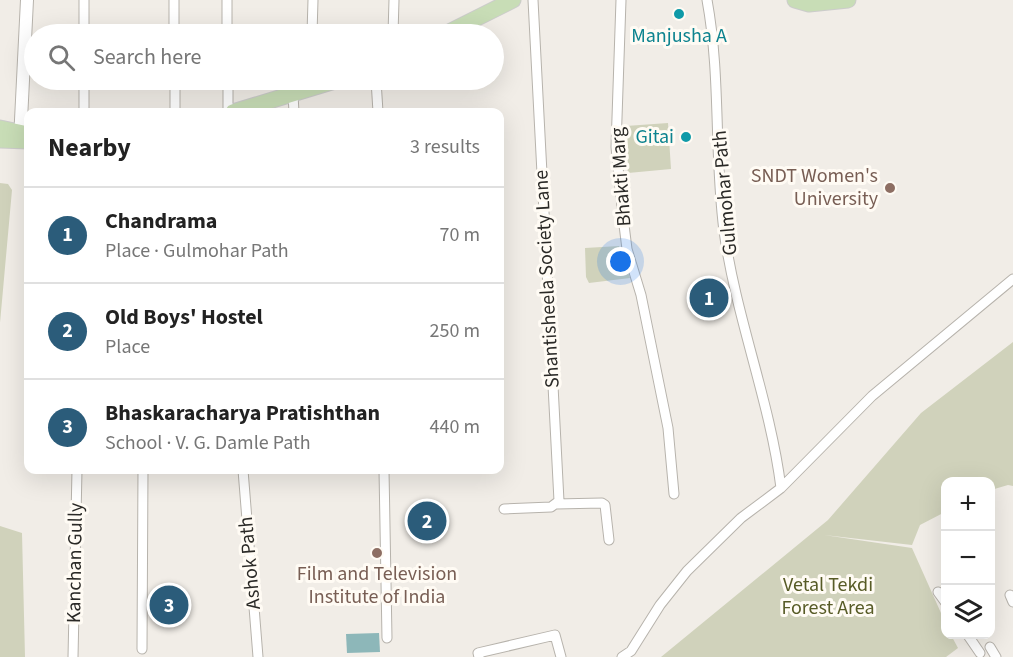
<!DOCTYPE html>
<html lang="en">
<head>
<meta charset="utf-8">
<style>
  :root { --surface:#fff; --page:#f6f6f6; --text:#222; --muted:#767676; --line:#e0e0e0; --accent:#2b5c7a }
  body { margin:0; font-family:"Source Sans 3",sans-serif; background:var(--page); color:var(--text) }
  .controls { position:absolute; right:18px; bottom:18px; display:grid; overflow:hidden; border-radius:12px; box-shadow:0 6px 24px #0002 }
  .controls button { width:54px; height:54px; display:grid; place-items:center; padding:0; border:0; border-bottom:2px solid var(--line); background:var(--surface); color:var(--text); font:30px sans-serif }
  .you { position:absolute; left:621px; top:262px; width:21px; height:21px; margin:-15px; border:4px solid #fff; border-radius:50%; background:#1a73e8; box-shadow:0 0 0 9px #1a73e833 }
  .badge { display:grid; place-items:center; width:39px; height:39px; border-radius:50%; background:var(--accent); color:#fff; font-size:20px; font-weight:700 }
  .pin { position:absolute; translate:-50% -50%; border:3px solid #fff; box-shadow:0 2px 6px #0006 }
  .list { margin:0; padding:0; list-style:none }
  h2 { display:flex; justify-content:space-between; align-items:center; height:78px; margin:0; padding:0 24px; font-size:26px }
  h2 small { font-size:20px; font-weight:400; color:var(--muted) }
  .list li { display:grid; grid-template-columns:39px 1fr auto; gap:18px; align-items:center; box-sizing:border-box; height:96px; padding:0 24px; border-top:2px solid var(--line) }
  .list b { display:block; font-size:22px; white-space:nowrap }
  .list p { margin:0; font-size:20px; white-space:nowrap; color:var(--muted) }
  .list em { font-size:20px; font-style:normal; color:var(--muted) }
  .icon { flex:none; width:33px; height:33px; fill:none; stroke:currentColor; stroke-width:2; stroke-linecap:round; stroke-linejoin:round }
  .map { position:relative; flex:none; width:1013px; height:657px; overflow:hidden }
  .search { position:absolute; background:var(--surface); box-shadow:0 6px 24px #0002; left:24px; top:24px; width:480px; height:66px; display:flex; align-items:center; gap:15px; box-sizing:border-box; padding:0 21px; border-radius:33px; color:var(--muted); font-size:22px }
  .panel { position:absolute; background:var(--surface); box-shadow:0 6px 24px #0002; left:24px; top:108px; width:480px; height:366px; border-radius:12px }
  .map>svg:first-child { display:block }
  .green { fill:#d0d2bb }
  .water { fill:#8db7b9 }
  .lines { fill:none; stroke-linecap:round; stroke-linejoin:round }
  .minor-casing { stroke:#b7b3ac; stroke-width:11 }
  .tertiary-casing { stroke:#b7b3ac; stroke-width:14 }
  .primary-casing { stroke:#cccccb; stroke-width:17 }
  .minor { stroke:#fff; stroke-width:9 }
  .tertiary { stroke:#fff; stroke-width:12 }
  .primary { stroke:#c8ddb6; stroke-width:15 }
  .culture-dot { fill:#0f9aa8; stroke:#fffbf4; stroke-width:2 }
  .education-dot { fill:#8d6e63; stroke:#fffbf4; stroke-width:2 }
  .labels { text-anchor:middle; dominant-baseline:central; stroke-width:6; stroke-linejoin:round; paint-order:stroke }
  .culture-label { font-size:20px; fill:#0d838f; stroke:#fffbf4 }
  .education-label { font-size:20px; fill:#785e54; stroke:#fffbf4; text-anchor:end }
  .street-label { font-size:20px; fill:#2a2926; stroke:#fffbf4 }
  .park-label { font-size:20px; fill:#575b26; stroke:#fffbf4 }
</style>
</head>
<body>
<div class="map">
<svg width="1013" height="657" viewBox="0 0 1013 657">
  <rect width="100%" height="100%" fill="#f1ede7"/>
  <path class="green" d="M668,123L671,169L628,173L624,146L626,126Z
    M0,183L8,184L12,190L0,323Z
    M619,246L630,278L589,283L586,277L585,248Z
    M1013,342V486L1008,485L991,490L990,482H946L945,512L920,525L912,545L824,535L912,548L945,622L946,634L951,635L958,648L946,657H661L828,520L921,413Z
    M0,526L22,533L25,657H0Z"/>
  <path class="water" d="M379,633L380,652L347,653L346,634Z"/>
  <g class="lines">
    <g class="minor-casing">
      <path id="minor" d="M174,0V34
        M227,0V34
        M621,0L616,147L623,217L627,249L641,295L668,428L674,494
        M707,0C721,76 714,154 724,231C736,318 770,401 781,488
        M84,34V0
        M312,34L313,0
        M393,34L394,0
        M175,80V112
        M228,80V112
        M376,80L378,112
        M293,95L294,112
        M84,112V80
        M243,470L258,657
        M384,470L387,638
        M556,504L602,503L605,505L609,540
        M504,509L551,507L559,501L533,0
        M938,592L946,603
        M1010,595L1013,602
        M967,634L980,653
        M990,647L996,657
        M142,649L143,470
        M73,657L77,470
        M479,657L478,653L555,635L561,657
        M622,657L631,651L660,605L687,571L741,518L781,488L872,396L1013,279"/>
    </g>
    <g class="tertiary-casing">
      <path id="tertiary" d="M20,140L27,0"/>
    </g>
    <g class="primary-casing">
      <path id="primary" d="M795,0L809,4L848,0
        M445,34L513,0
        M233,112L338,80
        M0,128L28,134
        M0,140L28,141"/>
    </g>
    <use href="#minor" class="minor"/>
    <use href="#tertiary" class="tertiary"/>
    <use href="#primary" class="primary"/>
  </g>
  <g class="culture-dot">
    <circle cx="679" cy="14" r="6"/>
    <circle cx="686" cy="137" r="6"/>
  </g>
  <g class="education-dot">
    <circle cx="890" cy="188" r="6"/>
    <circle cx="377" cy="553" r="6"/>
  </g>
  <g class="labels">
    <g class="culture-label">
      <text x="679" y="36">Manjusha A</text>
      <text x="674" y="137" text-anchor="end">Gitai</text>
    </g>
    <g class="education-label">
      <text x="878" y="176">SNDT Women's<tspan x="878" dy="23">University</tspan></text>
      <text x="377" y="574" text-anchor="middle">Film and Television<tspan x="377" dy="23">Institute of India</tspan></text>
    </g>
    <g class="street-label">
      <text transform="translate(621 177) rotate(-94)">Bhakti Marg</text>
      <text transform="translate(725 193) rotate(-95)">Gulmohar Path</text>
      <text transform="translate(547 279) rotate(-93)">Shantisheela Society Lane</text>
      <text transform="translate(75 563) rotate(-89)">Kanchan Gully</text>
      <text transform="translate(250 563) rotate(-95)">Ashok Path</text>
    </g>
    <g class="park-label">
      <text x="828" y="585">Vetal Tekdi<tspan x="828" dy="23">Forest Area</tspan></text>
    </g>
  </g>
</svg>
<div class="controls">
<button>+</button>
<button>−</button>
<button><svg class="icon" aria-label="layers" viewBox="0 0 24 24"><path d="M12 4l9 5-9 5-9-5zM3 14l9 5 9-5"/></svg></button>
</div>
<div class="you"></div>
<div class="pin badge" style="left:709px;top:298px">1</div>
<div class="pin badge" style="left:427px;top:521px">2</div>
<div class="pin badge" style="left:169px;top:605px">3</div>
<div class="search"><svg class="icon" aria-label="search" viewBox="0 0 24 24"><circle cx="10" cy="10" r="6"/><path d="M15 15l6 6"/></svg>Search here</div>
<section class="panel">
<h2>Nearby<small>3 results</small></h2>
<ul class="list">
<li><span class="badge">1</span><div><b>Chandrama</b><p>Place · Gulmohar Path</p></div><em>70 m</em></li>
<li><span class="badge">2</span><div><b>Old Boys' Hostel</b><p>Place</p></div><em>250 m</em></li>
<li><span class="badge">3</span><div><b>Bhaskaracharya Pratishthan</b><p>School · V. G. Damle Path</p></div><em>440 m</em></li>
</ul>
</section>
</div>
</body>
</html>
